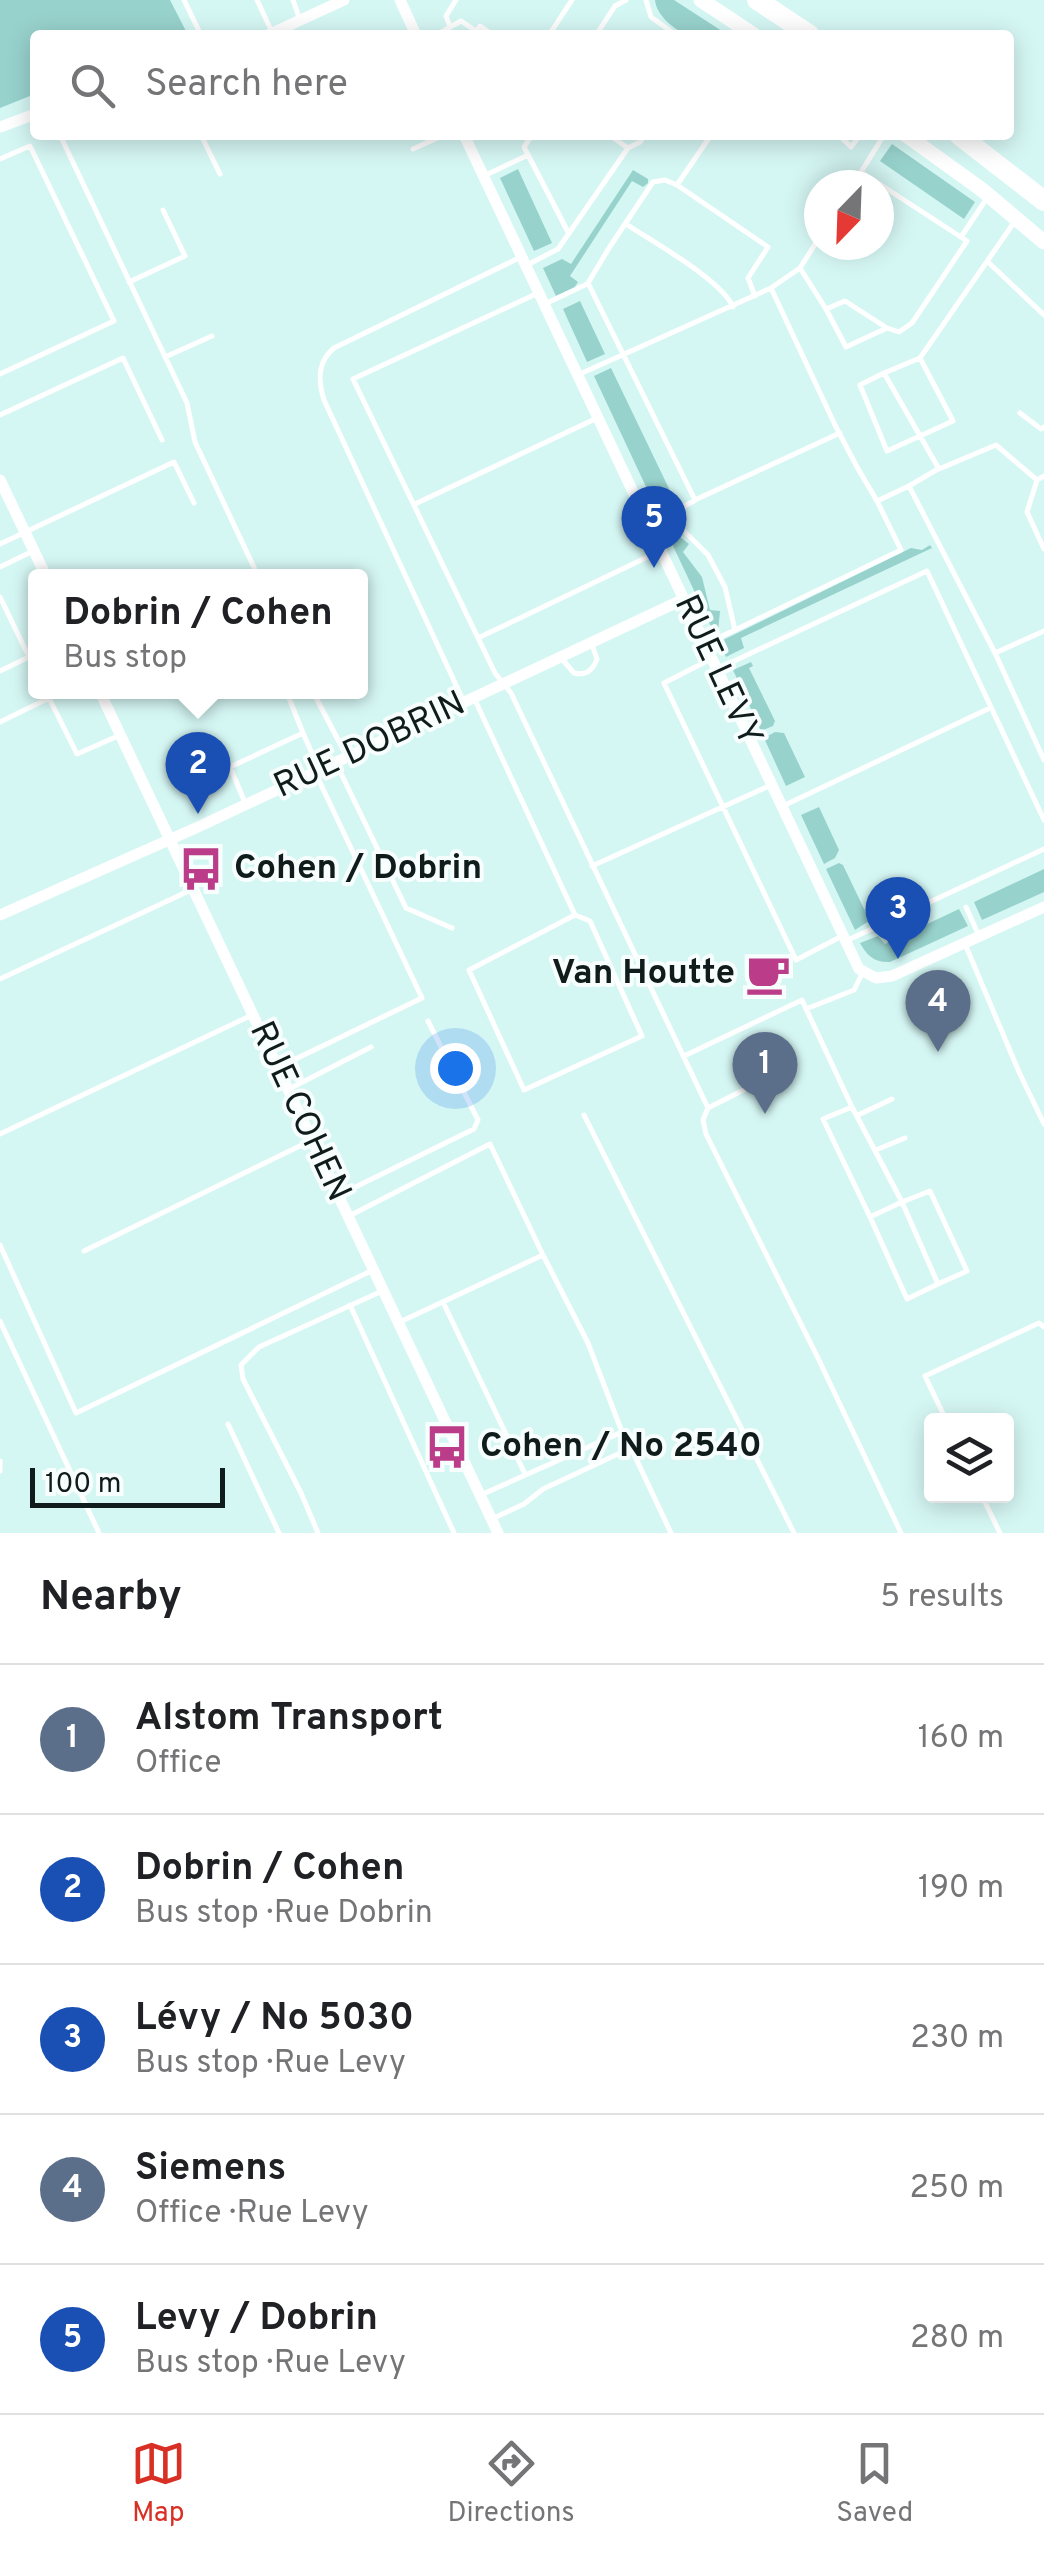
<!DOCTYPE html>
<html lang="en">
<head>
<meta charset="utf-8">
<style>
  :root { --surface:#fff; --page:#f2f2f2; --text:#202124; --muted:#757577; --line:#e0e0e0; --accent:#d93025 }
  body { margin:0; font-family:Overpass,sans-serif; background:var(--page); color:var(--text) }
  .controls { position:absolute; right:30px; bottom:30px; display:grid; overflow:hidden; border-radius:10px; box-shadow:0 5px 25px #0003 }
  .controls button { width:90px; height:90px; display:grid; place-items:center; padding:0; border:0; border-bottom:2px solid var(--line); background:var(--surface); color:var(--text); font:50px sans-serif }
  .compass { position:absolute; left:804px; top:170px; width:90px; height:90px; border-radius:50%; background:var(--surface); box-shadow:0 5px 25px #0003; rotate:203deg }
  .scale { position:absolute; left:30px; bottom:25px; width:195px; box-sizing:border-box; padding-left:10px; border:5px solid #0f1c1b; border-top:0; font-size:28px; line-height:35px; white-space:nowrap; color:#0f1c1b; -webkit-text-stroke:8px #f7fefd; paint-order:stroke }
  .you { position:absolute; left:455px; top:1068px; width:35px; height:35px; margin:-25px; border:8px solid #fff; border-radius:50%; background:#1a73e8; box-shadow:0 0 0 15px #1a73e833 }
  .badge { display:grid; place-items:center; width:65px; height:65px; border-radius:50%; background:var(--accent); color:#fff; font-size:32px; font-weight:700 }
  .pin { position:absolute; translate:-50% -82px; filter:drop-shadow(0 2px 5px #0008) }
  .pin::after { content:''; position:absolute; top:52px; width:35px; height:30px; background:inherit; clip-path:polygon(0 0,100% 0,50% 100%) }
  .popup { position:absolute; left:28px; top:569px; width:340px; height:130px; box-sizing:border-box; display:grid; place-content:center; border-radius:10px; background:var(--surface); filter:drop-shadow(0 2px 8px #0005); font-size:32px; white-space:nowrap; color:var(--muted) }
  .popup b { font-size:38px; color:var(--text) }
  .popup::after { content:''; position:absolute; left:50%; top:100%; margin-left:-20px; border:20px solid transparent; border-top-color:var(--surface) }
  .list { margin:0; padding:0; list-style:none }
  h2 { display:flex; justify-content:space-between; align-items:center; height:130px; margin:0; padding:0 40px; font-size:42px }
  h2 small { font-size:32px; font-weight:400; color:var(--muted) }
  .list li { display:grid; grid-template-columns:65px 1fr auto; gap:30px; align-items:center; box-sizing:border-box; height:150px; padding:0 40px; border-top:2px solid var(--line) }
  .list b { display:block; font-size:38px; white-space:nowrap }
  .list p { margin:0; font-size:32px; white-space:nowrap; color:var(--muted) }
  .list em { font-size:32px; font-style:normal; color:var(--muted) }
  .icon { flex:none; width:55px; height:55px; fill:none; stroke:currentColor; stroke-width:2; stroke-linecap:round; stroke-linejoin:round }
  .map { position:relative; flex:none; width:1044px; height:1533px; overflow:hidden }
  .search { position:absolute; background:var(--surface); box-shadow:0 5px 25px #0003; left:30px; right:30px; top:30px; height:110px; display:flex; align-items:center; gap:25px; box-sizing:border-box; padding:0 35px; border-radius:10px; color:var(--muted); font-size:38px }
  .sheet { height:880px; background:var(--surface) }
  nav { display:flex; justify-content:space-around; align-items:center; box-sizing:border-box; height:140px; border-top:2px solid var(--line); background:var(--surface); font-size:28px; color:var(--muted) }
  nav a { display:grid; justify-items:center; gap:5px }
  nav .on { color:var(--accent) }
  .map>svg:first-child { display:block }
  .green { fill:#98d2cd }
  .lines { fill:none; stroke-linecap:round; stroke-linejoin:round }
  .service { stroke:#fff; stroke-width:5 }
  .minor { stroke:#fff; stroke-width:11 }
  .secondary { stroke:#fff; stroke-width:15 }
  .motorway { stroke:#fff; stroke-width:20 }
  .labels { text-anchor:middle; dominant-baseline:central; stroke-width:8; stroke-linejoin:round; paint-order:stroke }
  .street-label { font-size:35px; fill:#0f1c1b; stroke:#f7fefd }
  .poi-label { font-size:35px; font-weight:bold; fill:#0f1c1b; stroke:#f7fefd; text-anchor:start }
</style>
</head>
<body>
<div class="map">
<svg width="1044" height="1533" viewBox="0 0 1044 1533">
  <rect width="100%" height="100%" fill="#d5f7f4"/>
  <path class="green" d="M0,0H170L188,35H35V94L0,108Z
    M655,0H674L725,33L723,35C713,35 698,38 689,35C675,31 656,15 655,0Z
    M892,144L975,202L964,219L880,161Z
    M518,169L552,243L534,251L500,178Z
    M633,170L648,179V183L643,187L632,181L570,276L578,282L574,288L556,296L543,268L562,259L571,264Z
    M580,301L605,354L587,362L563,309Z
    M611,368L674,499L656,508L594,376Z
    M666,531L675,533L689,544L683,552L702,577L710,610L720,611L718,632L714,633Z
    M930,545L932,548L741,638L744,648L726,657L719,642L911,548L922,550Z
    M751,662L753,666L749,668L775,721L773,726L761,731L733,670Z
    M775,732L784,733L805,777L786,786L764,738Z
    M819,807L839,850L835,858L824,864L801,815Z
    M839,863L843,865L866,913L872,919L855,930L826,869Z
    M1044,869V892L982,920L974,902Z
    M959,909L968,926L890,962C875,963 867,956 860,943L878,936L885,944Z"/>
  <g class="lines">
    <path class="service" d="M184,0L201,35
      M257,0L271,30
      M293,0L300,20
      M646,0L651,17L676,35
      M450,27L446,16L456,0
      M436,35L461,21L476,31
      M473,35L480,26L493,35
      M549,35L572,0
      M596,35L615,6L626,0
      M60,135L187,403L195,442L258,576
      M201,135L220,174
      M532,135L524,147L569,234
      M839,135L851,147L860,135
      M628,148L640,142L645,135
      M413,149L444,135
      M0,159L30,146L114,321L0,374
      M861,172L884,135
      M486,175L528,155
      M677,185L711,135
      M1015,221L920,358L884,373L939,469L996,445L1037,480L1044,476
      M626,224C653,242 722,280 733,307
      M961,237L987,198
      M988,262L1044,315
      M529,264L558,249L628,148L609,135
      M800,268L826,309L846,347L887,328L899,332L912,323L967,241L861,172L853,185
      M129,282L185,256L163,210
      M771,288L800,268L819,238
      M536,294L353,379L495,673L511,693L708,1108L791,1066
      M755,296L748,278L768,247L677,185L665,180L653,182L609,248L588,283L695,500L840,433
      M547,303L587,284
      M826,309L845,301L887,328
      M165,357L212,336
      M884,373L860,385L887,451L953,421L920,358
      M580,374L771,288L835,425L857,467L877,501L901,550L735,630
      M1020,413L1041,429L1044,427
      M0,415L123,358L162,440
      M938,469L909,486L995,653
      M1037,480L1027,512L1044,549
      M877,501L909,486
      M415,504L595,419
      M668,515L708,555L725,587L735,630L707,643
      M651,524L694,501
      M0,544L174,462L194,503
      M0,567L33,551
      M0,597L29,657L36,654
      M1044,631L995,653L1044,760
      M478,638L660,551
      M562,659L574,673C586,676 593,670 597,659L591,642
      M711,659L664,683L796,960L842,936
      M717,669L927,571L1044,820
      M0,671L29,657
      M62,692L49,698L77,754L118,736
      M313,692L346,755
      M289,698L303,733
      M463,700L324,400C318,381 317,362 334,348L519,258
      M475,700L575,915L590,921L642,1036L524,1090L469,970L575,915
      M0,722L49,698
      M337,765L406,908L452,928
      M246,805L230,767L303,733L314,758L315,772L422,998L281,1066
      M785,805L990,708
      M592,866L769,786
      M966,907L979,936
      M848,940L1044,849
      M965,944L1019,1072L1044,1124
      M0,979L191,890
      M806,1009L854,990L863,972
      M684,1056L802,1000L852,1107L902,1202L870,1217L823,1119L852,1107
      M289,1089L371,1047
      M708,1108L703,1120L706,1134L817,1356L901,1533
      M584,1115L794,1533
      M858,1115L892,1099
      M0,1134L250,1016
      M876,1150L905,1138
      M341,1194L474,1129L478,1120L428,1021
      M351,1215L490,1144L543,1255L402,1321
      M870,1217L907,1299L938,1284L902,1202L930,1191L967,1271L938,1284
      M0,1245L76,1413L371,1271
      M84,1251L310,1141
      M443,1302L525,1474
      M350,1305L454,1533
      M0,1321L99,1533
      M946,1420L925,1376L1039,1323L1044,1327
      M228,1424L279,1533
      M0,1461V1471
      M483,1494L622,1432L588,1343L543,1255
      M982,1496L1000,1533
      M494,1518L524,1504L543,1489L631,1448L671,1533
      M318,1533L301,1493L243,1379L241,1365L259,1347L380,1292"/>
    <path class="minor" d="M400,0L416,35
      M268,35L344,0
      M0,127L35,114
      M464,135L859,969L876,978L892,976L1044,907
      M0,480L46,576
      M100,692L498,1533
      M0,915L198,827L684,599"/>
    <path class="secondary" d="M701,0L754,35
      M906,135L981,189L1044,242"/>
    <path class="motorway" d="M757,0L810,35
      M959,135L1044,201"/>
  </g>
  <defs>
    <g id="bus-bare" transform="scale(3.45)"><path d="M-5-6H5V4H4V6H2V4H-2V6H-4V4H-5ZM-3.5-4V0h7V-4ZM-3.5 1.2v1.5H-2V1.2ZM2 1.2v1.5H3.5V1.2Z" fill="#bb3c88" stroke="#f7fefd" stroke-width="2.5" paint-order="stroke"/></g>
    <g id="cafe-bare" transform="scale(3.45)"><path d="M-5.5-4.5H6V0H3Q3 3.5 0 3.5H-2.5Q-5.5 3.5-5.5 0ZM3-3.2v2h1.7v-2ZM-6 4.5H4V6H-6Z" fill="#bb3c88" stroke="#f7fefd" stroke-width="2.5" paint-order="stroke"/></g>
  </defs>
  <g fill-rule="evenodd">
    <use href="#bus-bare" x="201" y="869"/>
    <use href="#cafe-bare" x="768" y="974"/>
    <use href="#bus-bare" x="447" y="1447"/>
  </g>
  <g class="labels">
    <g class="street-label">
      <text transform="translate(717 671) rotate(65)">RUE LEVY</text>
      <text transform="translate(370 746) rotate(-25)">RUE DOBRIN</text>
      <text transform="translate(299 1112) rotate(65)">RUE COHEN</text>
    </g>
    <g class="poi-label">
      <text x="234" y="869">Cohen / Dobrin</text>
      <text x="735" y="974" text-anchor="end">Van Houtte</text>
      <text x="480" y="1447">Cohen / No 2540</text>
    </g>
  </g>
</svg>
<div class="controls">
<button><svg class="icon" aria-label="layers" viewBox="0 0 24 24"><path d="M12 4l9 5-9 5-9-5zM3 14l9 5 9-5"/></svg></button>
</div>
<svg class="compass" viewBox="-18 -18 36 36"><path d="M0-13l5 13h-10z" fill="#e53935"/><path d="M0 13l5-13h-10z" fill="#757577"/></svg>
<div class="scale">100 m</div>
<div class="you"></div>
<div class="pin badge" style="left:765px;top:1114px;background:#5c6f8a">1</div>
<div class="pin badge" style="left:198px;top:814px;background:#1a4fb4">2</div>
<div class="popup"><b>Dobrin / Cohen</b>Bus stop</div>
<div class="pin badge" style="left:898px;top:959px;background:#1a4fb4">3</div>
<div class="pin badge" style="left:938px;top:1052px;background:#5c6f8a">4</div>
<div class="pin badge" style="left:654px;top:568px;background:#1a4fb4">5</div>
<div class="search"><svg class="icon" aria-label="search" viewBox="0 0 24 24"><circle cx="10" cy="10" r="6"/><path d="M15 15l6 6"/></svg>Search here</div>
</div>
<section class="sheet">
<h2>Nearby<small>5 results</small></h2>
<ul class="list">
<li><span class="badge" style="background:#5c6f8a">1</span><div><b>Alstom Transport</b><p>Office</p></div><em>160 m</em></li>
<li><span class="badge" style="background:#1a4fb4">2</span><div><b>Dobrin / Cohen</b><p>Bus stop · Rue Dobrin</p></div><em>190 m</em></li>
<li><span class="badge" style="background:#1a4fb4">3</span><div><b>Lévy / No 5030</b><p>Bus stop · Rue Levy</p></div><em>230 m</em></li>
<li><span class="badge" style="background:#5c6f8a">4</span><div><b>Siemens</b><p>Office · Rue Levy</p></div><em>250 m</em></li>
<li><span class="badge" style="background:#1a4fb4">5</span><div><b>Levy / Dobrin</b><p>Bus stop · Rue Levy</p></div><em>280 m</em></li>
</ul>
</section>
<nav>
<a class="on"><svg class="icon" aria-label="map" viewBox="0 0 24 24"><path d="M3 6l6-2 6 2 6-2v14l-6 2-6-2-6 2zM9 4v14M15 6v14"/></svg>Map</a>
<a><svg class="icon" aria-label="directions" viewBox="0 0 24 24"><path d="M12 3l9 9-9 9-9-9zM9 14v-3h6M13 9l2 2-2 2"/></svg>Directions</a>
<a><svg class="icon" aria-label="saved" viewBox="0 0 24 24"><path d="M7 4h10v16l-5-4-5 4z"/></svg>Saved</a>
</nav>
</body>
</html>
